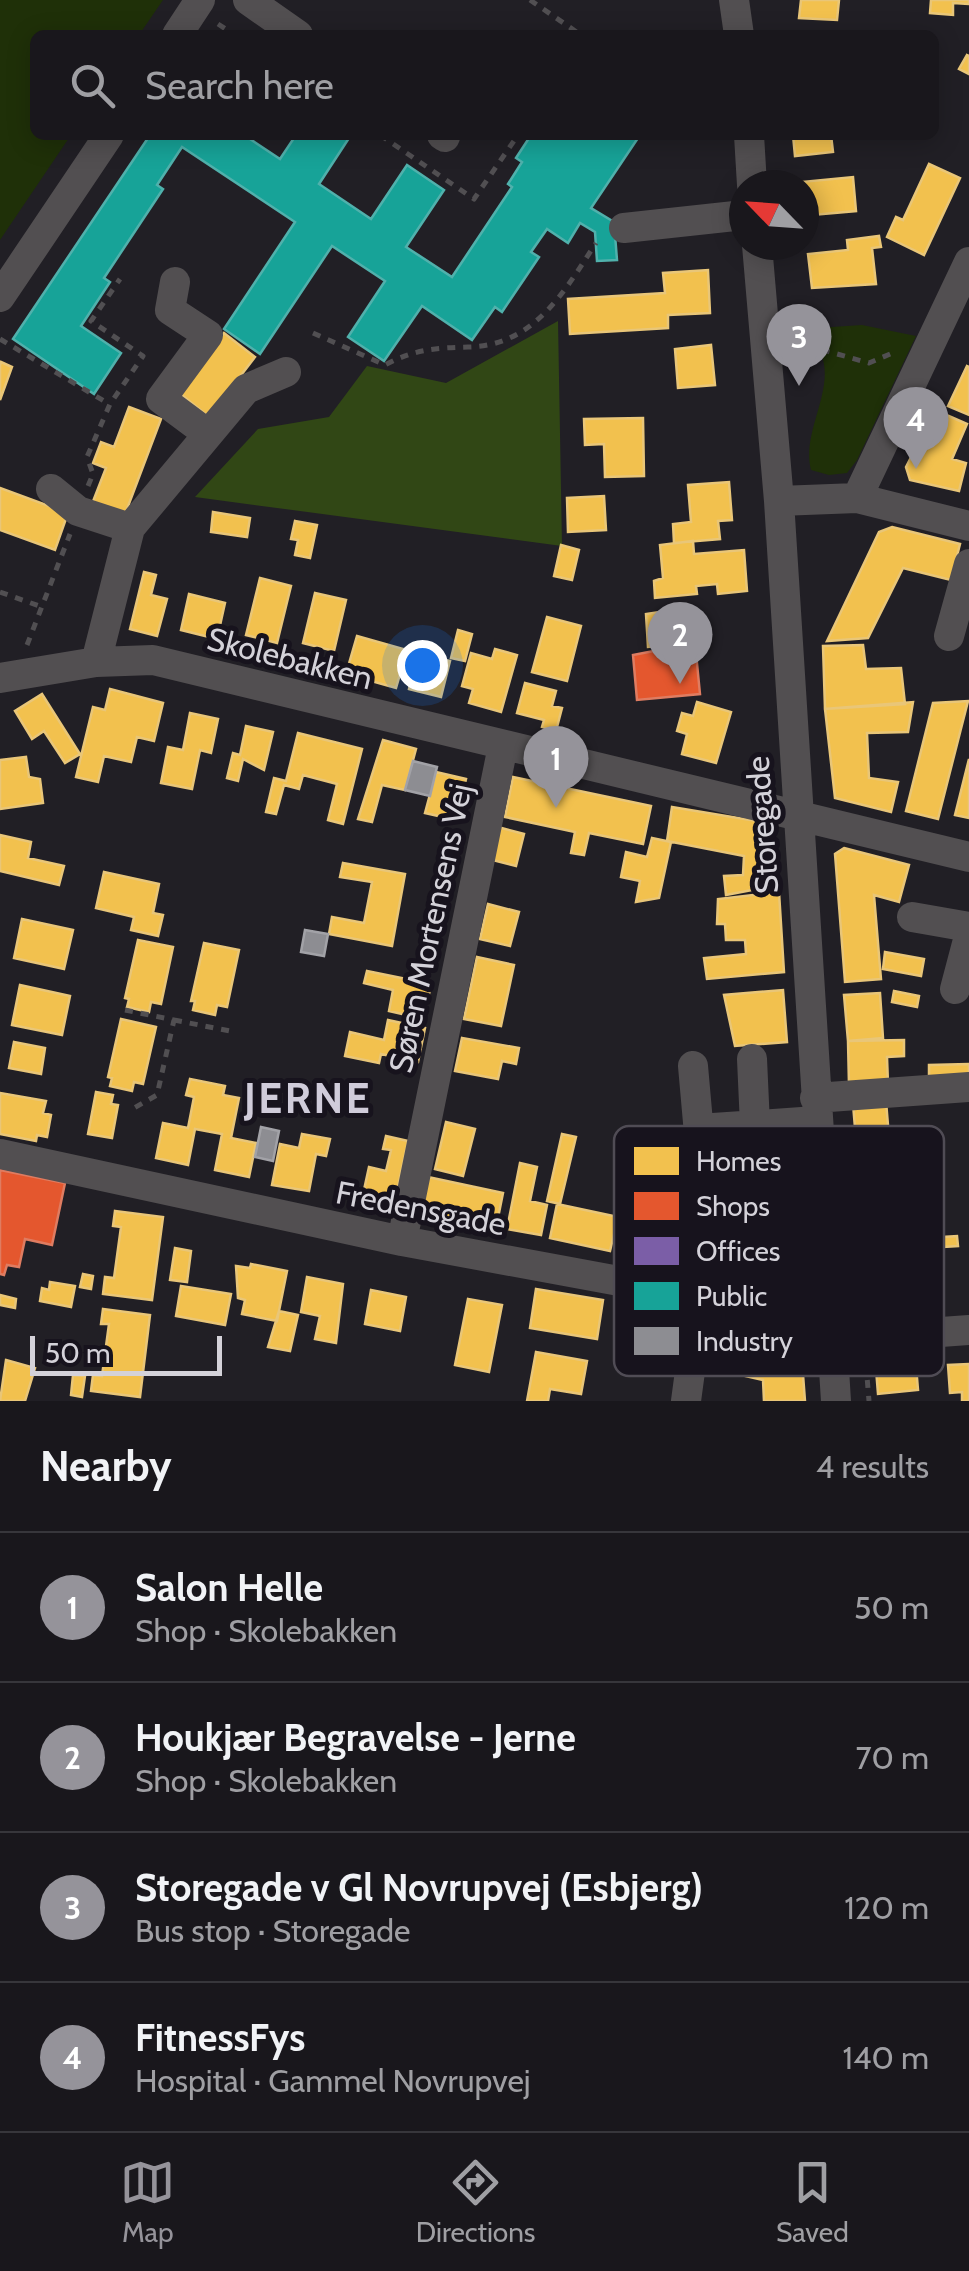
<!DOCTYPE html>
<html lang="en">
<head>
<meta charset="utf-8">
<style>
  :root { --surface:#19171c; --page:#262429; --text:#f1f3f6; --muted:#9f9fa3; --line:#37363b; --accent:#95939a }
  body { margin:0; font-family:Cabin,sans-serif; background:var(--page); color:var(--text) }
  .compass { position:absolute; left:729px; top:170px; width:90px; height:90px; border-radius:50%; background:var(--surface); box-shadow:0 5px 25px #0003; rotate:295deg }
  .scale { position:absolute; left:30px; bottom:25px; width:192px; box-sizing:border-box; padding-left:10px; border:5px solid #d4d2d9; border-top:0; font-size:28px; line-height:35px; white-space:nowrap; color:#d4d2d9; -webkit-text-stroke:8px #17131d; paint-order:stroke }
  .you { position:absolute; left:422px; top:665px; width:35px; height:35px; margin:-25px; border:8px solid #fff; border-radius:50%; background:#1a73e8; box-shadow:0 0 0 15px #1a73e833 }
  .badge { display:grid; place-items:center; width:65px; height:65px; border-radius:50%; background:var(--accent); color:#fff; font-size:32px; font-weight:700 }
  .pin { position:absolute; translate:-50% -82px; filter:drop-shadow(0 2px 5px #0008) }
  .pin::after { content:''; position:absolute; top:52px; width:35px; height:30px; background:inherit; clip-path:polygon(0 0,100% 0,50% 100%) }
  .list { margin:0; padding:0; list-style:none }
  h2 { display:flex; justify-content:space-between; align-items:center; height:130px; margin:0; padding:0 40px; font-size:42px }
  h2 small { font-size:32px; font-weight:400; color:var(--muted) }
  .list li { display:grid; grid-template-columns:65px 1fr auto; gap:30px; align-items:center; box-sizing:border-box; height:150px; padding:0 40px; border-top:2px solid var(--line) }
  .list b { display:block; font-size:38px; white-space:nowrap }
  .list p { margin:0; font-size:32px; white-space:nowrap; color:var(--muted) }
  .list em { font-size:32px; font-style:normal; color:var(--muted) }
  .icon { flex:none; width:55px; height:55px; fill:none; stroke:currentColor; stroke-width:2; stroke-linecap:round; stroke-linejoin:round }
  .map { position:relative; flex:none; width:969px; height:1401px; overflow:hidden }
  .search { position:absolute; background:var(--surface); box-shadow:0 5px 25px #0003; left:30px; right:30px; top:30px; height:110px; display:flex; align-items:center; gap:25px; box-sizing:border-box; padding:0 35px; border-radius:15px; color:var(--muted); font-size:38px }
  .sheet { height:730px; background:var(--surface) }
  nav { display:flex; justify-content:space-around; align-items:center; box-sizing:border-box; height:140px; border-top:2px solid var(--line); background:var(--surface); font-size:28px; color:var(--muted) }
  nav a { display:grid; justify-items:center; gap:5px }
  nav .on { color:var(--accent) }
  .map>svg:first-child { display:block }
  .green { fill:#1f3008 }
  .forest { fill:#314715 }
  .homes { fill:#f2c14e; stroke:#e9c678; stroke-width:2.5 }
  .shops { fill:#e4572e; stroke:#df7c61; stroke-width:2.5 }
  .public { fill:#17a398; stroke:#50b1ac; stroke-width:2.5 }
  .industry { fill:#8d8d92; stroke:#a2a2a7; stroke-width:2.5 }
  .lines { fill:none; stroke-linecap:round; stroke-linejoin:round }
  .path { stroke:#514f52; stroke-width:5; stroke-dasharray:8 8; stroke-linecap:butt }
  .minor { stroke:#524f51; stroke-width:30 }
  .labels { text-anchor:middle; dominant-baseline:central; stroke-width:10; stroke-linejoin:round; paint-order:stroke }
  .street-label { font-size:32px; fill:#d4d2d9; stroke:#17131d }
  .district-label { font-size:42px; font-weight:bold; letter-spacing:2.5px; fill:#d0ccda; stroke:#17131d }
  .key { fill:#17131d; stroke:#504c55; stroke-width:2.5 }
  .key-label { font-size:28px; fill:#d4d2d9 }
</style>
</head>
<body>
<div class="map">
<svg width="969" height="1401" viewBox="0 0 969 1401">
  <rect width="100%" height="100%" fill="#211f25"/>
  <path class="green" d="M0,0H163L139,35H35V135H71L0,240Z
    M862,325L916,336L857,460L847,473L829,475L811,470C801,432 836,389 821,354C818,345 808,336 802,329Z"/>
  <path class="forest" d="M558,321L562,546L195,497L258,429L329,417L367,366L446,383Z"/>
  <path class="homes" d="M801,0H839L837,20L799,18Z
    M931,0H969V4L953,3V15L930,13Z
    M967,55L969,56V74L959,69Z
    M793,135H831L833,152L795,156Z
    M929,164L960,178L924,255L887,237L896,217L903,220Z
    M853,177L856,211L813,215V209L804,210L801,182Z
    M879,236L881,247L872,248L876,284L812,288L808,254L848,250L847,240Z
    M708,270L710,313L668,315V328L570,334L568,299L665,293L663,273Z
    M224,333L255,357L209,417L178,392Z
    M711,345L715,385L678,388L675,349Z
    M1,362L12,367L0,400V365Z
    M967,366L969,367V415L948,406Z
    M129,407L161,419L124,517L92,504L106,468L93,463L101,442L114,447Z
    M935,410L967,424L952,459L966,463L959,491L910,480L906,467Z
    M643,418L644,476L605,477L604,444L585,445L584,419Z
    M729,482L732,520L718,521L720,539L674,543L673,524L691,522L688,485Z
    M0,488L68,513L55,550L0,530Z
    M604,496L606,530L568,532L567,498Z
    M213,512L250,518L247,537L211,532Z
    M295,521L317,525L310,558L295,555L298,540L291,539Z
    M892,527L960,544L951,580L903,568L868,638L827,641L879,532Z
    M693,541L694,554L744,550L747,591L718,594L717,584L696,586L697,594L655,598L654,581L663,578L660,545Z
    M561,545L579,550L572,580L554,576Z
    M144,572L156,575L151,595L167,599L157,636L130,629Z
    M260,578L291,586L277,643L246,635Z
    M315,593L346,600L334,651L303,643Z
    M189,594L225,603L217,639L181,630Z
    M680,609L684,644L648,647L646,614Z
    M547,617L581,626L567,681L532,672Z
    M458,630L472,634L465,661L451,658Z
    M357,636L407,650L396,688L346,674Z
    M863,645L866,669L901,668L905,704L825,709L823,646Z
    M495,649L517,655L501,712L469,703L473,689L462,686L471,653L492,659Z
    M417,654L450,661L441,697L409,689Z
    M525,683L556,691L552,706L562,708L556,731L542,727L544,720L517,713Z
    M110,689L163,703L154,741L137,737L131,762L104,756L98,782L76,777L93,707L105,710Z
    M42,694L80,754L65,763L44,731L32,739L15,711Z
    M968,701L938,819L906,811L933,703Z
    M697,702L731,712L716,763L682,754L687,734L677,731L682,713L693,716Z
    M913,702L908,732L867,733L869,778L898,782L891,812L835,798L825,709Z
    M190,713L218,719L211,753L200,750L192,789L161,783L168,747L183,750Z
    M246,726L273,732L264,770L243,759L238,781L227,778L233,753L240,755Z
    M298,733L362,749L343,824L328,820L337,784L303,775L299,789L284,785L276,814L266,812L274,778L286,781Z
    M383,740L416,749L405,790L382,785L372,822L358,819Z
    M26,757L29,777L40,779L43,803L0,809V760Z
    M969,759V818L955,815Z
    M436,772L466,779L456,820L425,813Z
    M513,777L651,806L643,844L589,833L584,855L571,853L575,832L505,817Z
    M672,807L768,823L773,830L778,885L726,895L724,876L743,875L744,856L667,841Z
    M498,827L524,834L516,866L489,859Z
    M0,835L31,842L28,858L64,866L59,885L0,871Z
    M652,838L671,842L659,898L636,902L640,881L621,877L626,852L647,857Z
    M844,848L909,865L899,902L874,895L881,979L845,982L835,854Z
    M343,863L405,874L392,946L329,934L332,917L364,923L372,882L340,877Z
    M104,872L159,884L153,913L163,915L158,936L131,930L134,917L96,908Z
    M779,892L784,972L707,979L704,958L746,954L745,940H726L725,924H717L718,899Z
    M488,904L519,912L510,946L480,939Z
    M22,919L73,930L64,969L14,958Z
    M138,940L173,947L161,1004L151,1002L149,1012L127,1007L129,999L125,998Z
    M204,943L239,950L227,1007L217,1005L215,1015L193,1010L195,1001H191Z
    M885,952L924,959L921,976L883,969Z
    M477,957L514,965L501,1026L464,1019Z
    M367,971L431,984L424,1019L389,1011L393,990L364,983Z
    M20,985L70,996L62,1035L12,1025Z
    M783,990L787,1042L735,1046L724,995Z
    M894,991L919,996L917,1007L892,1002Z
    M880,993L883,1038L848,1041L844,995Z
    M121,1019L156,1027L143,1084L134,1082L132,1091L110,1086L112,1078L108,1077Z
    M388,1020L425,1028L418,1062L381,1054L379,1063L345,1056L350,1032L384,1040Z
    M462,1038L519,1048L516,1064L502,1061L498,1079L455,1071Z
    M904,1040V1056L887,1057L888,1084L849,1085L848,1041Z
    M14,1042L45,1048L41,1074L9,1068Z
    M969,1064V1080H929V1065Z
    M190,1079L225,1086L223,1095L239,1098L231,1138L256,1143L249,1177L215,1170L222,1134L195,1129L188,1165L156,1158L163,1123L188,1128L194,1097L186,1095Z
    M96,1092L113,1095L111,1104L118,1105L112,1138L88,1134Z
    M0,1093L46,1101L43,1113L51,1115L47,1137L37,1135L36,1141L0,1134Z
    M886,1101L897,1234L864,1236L853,1104Z
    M446,1122L475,1129L463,1176L435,1169Z
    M302,1134L330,1139L326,1156L316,1154L309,1191L272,1185L280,1144L299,1148Z
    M562,1134L576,1137L560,1204L547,1201Z
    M386,1136L408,1141L394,1205L362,1199L369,1167L386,1171L391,1150L383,1149Z
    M520,1163L537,1167L530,1201L547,1205L541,1235L507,1229Z
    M428,1177L503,1193L496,1228L421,1212Z
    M557,1204L618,1217L610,1251L550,1238Z
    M115,1211L163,1217L152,1300L103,1294L105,1277L114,1278L121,1227L113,1226Z
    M957,1236L958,1246L927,1248L926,1238Z
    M175,1248L191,1251L187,1282L170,1280Z
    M251,1264L287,1271L277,1321L242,1314L245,1300L238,1298L236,1266L250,1268Z
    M83,1274L93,1276L91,1289L80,1287Z
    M307,1277L343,1284L336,1343L315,1339L320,1316L301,1312Z
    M50,1282L75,1286L71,1307L40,1301L42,1288L49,1290Z
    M181,1286L231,1294L225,1325L176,1316Z
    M536,1289L603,1300L597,1339L530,1328Z
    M371,1290L406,1297L400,1331L365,1324Z
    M0,1295L16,1299L15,1308L0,1305Z
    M468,1299L502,1305L489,1372L455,1365Z
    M103,1309L150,1315L140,1397L91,1391L93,1375L102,1376L109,1324H101Z
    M279,1311L298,1315L290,1351L268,1347Z
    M702,1324L801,1348L805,1401H764L763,1380L693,1364Z
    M914,1341L918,1390L878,1394L874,1344Z
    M536,1352L587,1361L581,1394L550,1389L548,1401H527Z
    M6,1360L35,1368L25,1401H0Z
    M969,1364V1401H962V1392L950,1393L948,1365Z
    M73,1375L85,1376L82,1397L71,1395Z"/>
  <path class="shops" d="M695,643L700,694L637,700L633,655Z
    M0,1170L65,1183L52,1245L25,1239L19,1267L7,1265L4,1275L0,1274Z"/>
  <path class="public" d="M150,135H244L280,159L296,135H351L319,184L371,219L407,165L444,190L406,247L452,277L512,187L508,184L522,162L516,158L531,135H640L591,208L614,222L617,260L597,261L595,232L580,223L568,243L547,229L531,252L539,257L502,312L495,307L472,340L422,306L384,361L348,337L385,281L332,246L260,354L224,329L295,222L182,147L157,185L163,189L104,278L110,282L81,326L121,353L94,394L13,339Z"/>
  <path class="industry" d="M413,761L437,767L430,796L405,790Z
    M305,930L328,934L324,956L301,952Z
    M261,1127L279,1131L273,1161L255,1157Z"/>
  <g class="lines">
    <path class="path" d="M530,0L581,35
      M218,24L235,35
      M380,135L474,199L518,135
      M313,333L385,365C415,349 435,348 468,347C534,346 564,292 596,243
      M0,339L109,404
      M791,341L869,363L895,352
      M88,486L93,474L87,457L110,404L143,356L91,321L120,279
      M0,592L42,607
      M27,645L70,534
      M125,1010L174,1020L157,1095L134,1108
      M174,1020L235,1032
      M866,1364L869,1401"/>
    <path class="minor" d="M248,0L298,35
      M734,0L739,35
      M177,35L200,0
      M442,135L445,137
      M749,135L752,185
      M624,228L744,215
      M757,245L779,501L836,1401
      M175,282L170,310L208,335L161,399L208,434
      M0,297L109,135
      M51,489L78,511L130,528
      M857,498L969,262
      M779,501L857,498L969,526
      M949,636L969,564
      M96,662L130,528L246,389L286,372
      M0,678L96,662L153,660L969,857
      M912,917L969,927
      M955,989L969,936
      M752,1059L755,1125
      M815,1098L969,1087
      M698,1129L816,1121
      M0,1154L402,1241L830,1320
      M402,1241L503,746
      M691,1295L707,1224L693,1066
      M831,1340L969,1330
      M686,1401L700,1297"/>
  </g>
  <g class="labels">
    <g class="street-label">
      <text transform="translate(290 658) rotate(14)">Skolebakken</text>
      <text transform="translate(762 825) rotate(-94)">Storegade</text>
      <text transform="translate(430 928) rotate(-78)">Søren Mortensens Vej</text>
      <text transform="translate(421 1208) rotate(11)">Fredensgade</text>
    </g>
    <g class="district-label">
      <text x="308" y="1098">JERNE</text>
    </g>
  </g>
  <rect x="614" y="1126" width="330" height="250" rx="15" class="key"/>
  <rect x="634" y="1147" width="45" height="28" fill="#f2c14e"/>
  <rect x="634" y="1192" width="45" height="28" fill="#e4572e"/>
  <rect x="634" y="1237" width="45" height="28" fill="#7b5ea7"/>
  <rect x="634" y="1282" width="45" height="28" fill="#17a398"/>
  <rect x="634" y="1327" width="45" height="28" fill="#8d8d92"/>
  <g class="key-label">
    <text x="696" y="1171">Homes</text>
    <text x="696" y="1216">Shops</text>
    <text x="696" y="1261">Offices</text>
    <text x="696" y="1306">Public</text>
    <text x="696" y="1351">Industry</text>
  </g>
</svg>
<svg class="compass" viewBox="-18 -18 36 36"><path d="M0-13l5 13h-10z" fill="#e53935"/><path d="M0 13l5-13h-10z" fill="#9f9fa3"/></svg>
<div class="scale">50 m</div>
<div class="you"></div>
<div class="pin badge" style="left:556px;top:808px">1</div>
<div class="pin badge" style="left:680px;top:684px">2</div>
<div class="pin badge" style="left:799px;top:386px">3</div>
<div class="pin badge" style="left:916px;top:469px">4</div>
<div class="search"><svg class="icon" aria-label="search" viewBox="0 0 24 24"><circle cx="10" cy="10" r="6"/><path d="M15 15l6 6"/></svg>Search here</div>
</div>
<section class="sheet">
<h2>Nearby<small>4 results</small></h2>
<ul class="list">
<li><span class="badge">1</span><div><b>Salon Helle</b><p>Shop · Skolebakken</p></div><em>50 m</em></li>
<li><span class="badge">2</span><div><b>Houkjær Begravelse - Jerne</b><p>Shop · Skolebakken</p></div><em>70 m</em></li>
<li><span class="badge">3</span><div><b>Storegade v Gl Novrupvej (Esbjerg)</b><p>Bus stop · Storegade</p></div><em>120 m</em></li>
<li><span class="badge">4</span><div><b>FitnessFys</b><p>Hospital · Gammel Novrupvej</p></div><em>140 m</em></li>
</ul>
</section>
<nav>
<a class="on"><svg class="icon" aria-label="map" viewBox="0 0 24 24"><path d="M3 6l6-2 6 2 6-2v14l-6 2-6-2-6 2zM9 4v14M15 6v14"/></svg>Map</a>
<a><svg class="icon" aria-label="directions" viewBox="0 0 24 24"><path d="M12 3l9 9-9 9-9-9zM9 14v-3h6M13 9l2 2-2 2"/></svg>Directions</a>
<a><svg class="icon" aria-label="saved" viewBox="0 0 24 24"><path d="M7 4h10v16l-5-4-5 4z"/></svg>Saved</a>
</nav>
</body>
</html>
